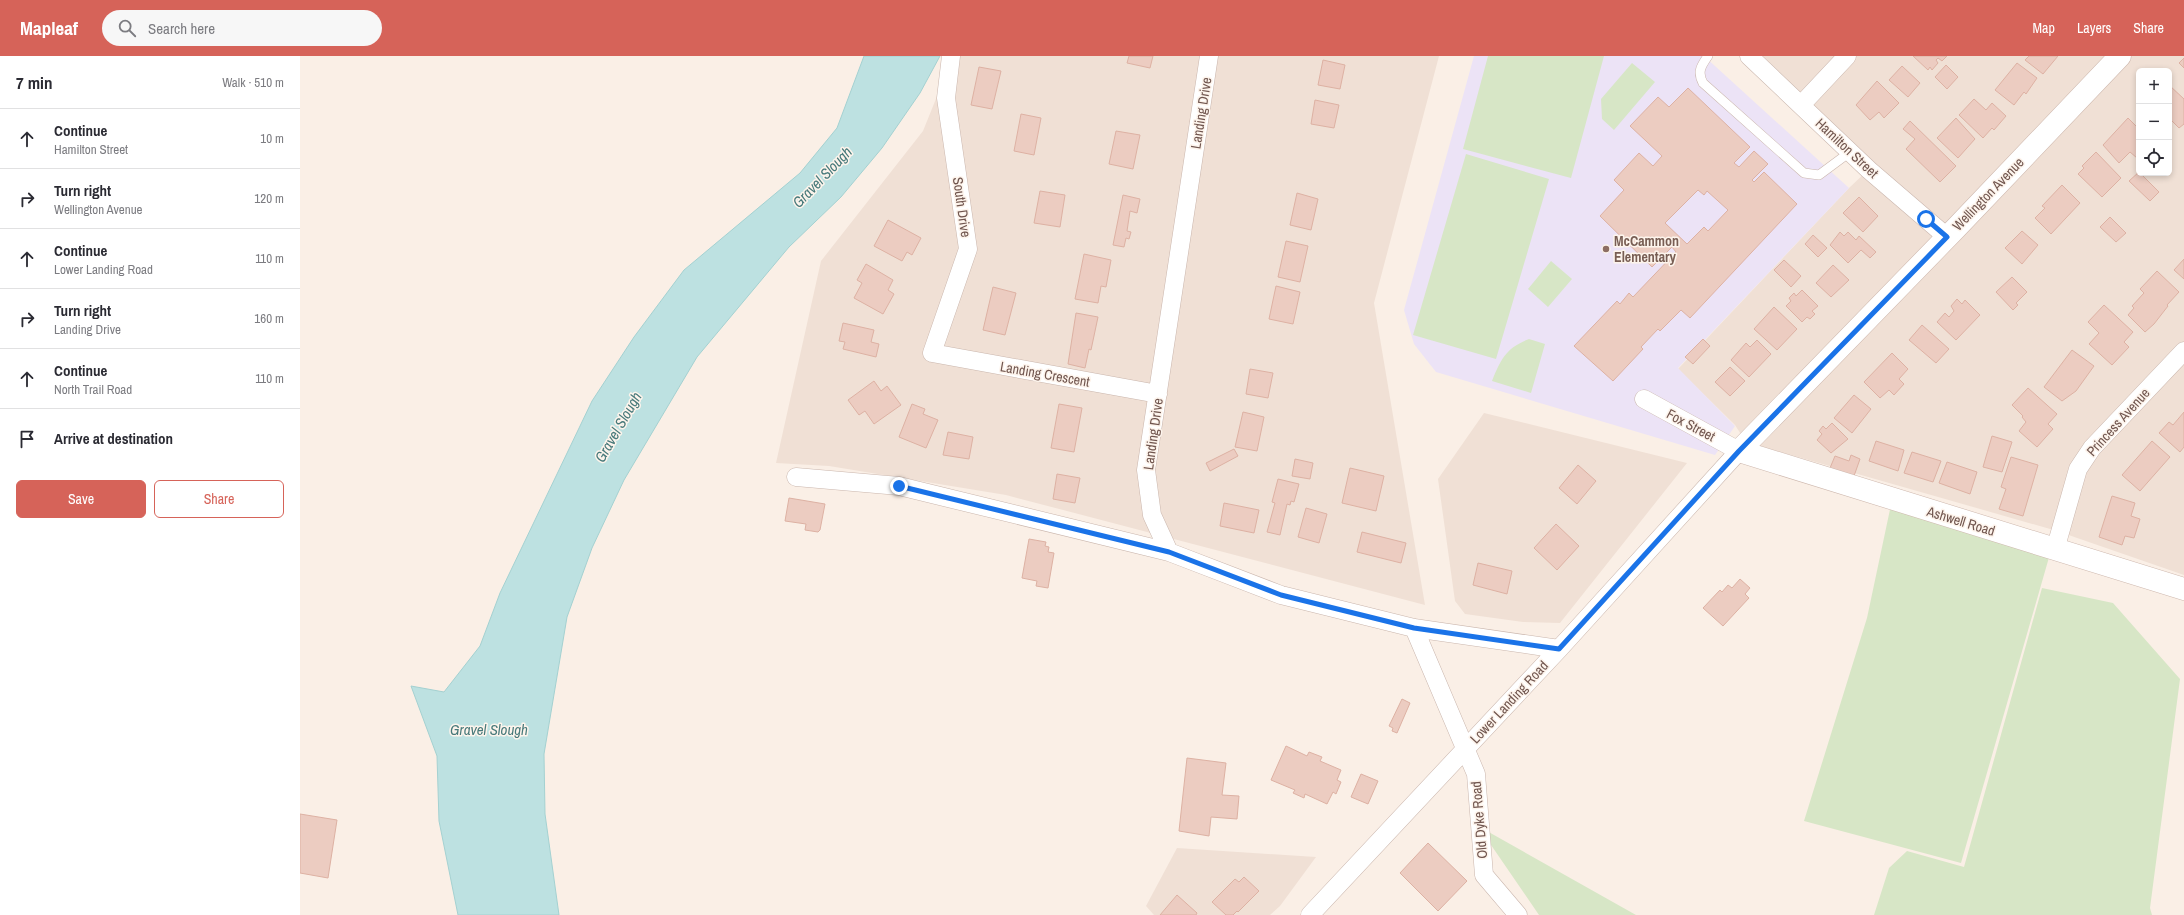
<!DOCTYPE html>
<html lang="en">
<head>
<meta charset="utf-8">
<style>
  :root { --surface:#fff; --page:#f7f7f7; --text:#2b2b33; --muted:#7c7c81; --line:#e1e1e2; --accent:#d66359 }
  body { margin:0; font-family:"Archivo Narrow",sans-serif; background:var(--page); color:var(--text) }
  .controls { position:absolute; right:12px; top:12px; display:grid; overflow:hidden; border-radius:6px; box-shadow:0 2px 6px #0003 }
  .controls button { width:36px; height:36px; display:grid; place-items:center; padding:0; border:0; border-bottom:1px solid var(--line); background:var(--surface); color:var(--text); font:20px sans-serif }
  .stop { position:absolute; width:12px; height:12px; margin:-9px; border:3px solid #1a73e8; border-radius:50%; background:#fff }
  .stop.end { background:#1a73e8; border-color:#fff; box-shadow:0 1px 4px #0008 }
  .list { margin:0; padding:0; list-style:none }
  h2 { display:flex; justify-content:space-between; align-items:center; height:52px; margin:0; padding:0 16px; font-size:17px }
  h2 small { font-size:13px; font-weight:400; color:var(--muted) }
  .list li { display:grid; grid-template-columns:26px 1fr auto; gap:12px; align-items:center; box-sizing:border-box; height:60px; padding:0 16px; border-top:1px solid var(--line) }
  .list b { display:block; font-size:15px; white-space:nowrap }
  .list p { margin:0; font-size:13px; white-space:nowrap; color:var(--muted) }
  .list em { font-size:13px; font-style:normal; color:var(--muted) }
  .actions { display:flex; gap:8px; padding:12px 16px }
  .actions a { flex:1; padding:9px 0; border:1px solid var(--accent); border-radius:6px; text-align:center; font-size:14px; color:var(--accent) }
  .actions .main { background:var(--accent); color:#fff }
  .icon { flex:none; width:22px; height:22px; fill:none; stroke:currentColor; stroke-width:2; stroke-linecap:round; stroke-linejoin:round }
  .map { position:relative; flex:none; width:1884px; height:859px; overflow:hidden }
  header { display:flex; align-items:center; gap:24px; box-sizing:border-box; height:56px; padding:0 20px; background:var(--accent); color:#fff }
  header strong { font-size:19px }
  nav { display:flex; gap:22px; margin-inline-start:auto; font-size:14px }
  .search { width:280px; height:36px; background:var(--page); display:flex; align-items:center; gap:10px; box-sizing:border-box; padding:0 14px; border-radius:22px; color:var(--muted); font-size:15px }
  main { display:flex }
  aside { flex:1; background:var(--surface) }
  .map>svg:first-child { display:block }
  .residential { fill:#f0e0d5; fill-rule:evenodd }
  .education { fill:#ece3f6 }
  .green { fill:#d7e6c6 }
  .water { fill:#bde1e1; stroke:#a4d1d1 }
  .building { fill:#ecccc1; stroke:#ddb1a3; fill-rule:evenodd }
  .lines { fill:none; stroke-linecap:round; stroke-linejoin:round }
  .lane-casing { stroke:#cab6ad; stroke-width:10 }
  .street-casing { stroke:#cab6ad; stroke-width:19 }
  .secondary-casing { stroke:#ceb8ae; stroke-width:23 }
  .lane { stroke:#fff; stroke-width:9 }
  .street { stroke:#fff; stroke-width:18 }
  .secondary { stroke:#fff; stroke-width:22 }
  .route { stroke:#1a73e8; stroke-width:5 }
  .education-dot { fill:#8d6e63; stroke:#fdf4ec; stroke-width:1.5 }
  .labels { text-anchor:middle; dominant-baseline:central; stroke-width:3; stroke-linejoin:round; paint-order:stroke }
  .street-label { font-size:14px; fill:#70554e; stroke:#fdf4ec }
  .education-label { font-size:14px; font-weight:bold; fill:#785e54; stroke:#fdf4ec; text-anchor:start }
  .water-label { font-size:15px; font-style:italic; fill:#47797a; stroke:#fdf4ec }
</style>
</head>
<body>
<header>
<strong>Mapleaf</strong>
<div class="search"><svg class="icon" aria-label="search" viewBox="0 0 24 24"><circle cx="10" cy="10" r="6"/><path d="M15 15l6 6"/></svg>Search here</div>
<nav><a>Map</a><a>Layers</a><a>Share</a></nav>
</header>
<main>
<aside>
<h2>7 min<small>Walk · 510 m</small></h2>
<ul class="list">
<li><svg class="icon" aria-label="ahead" viewBox="0 0 24 24"><path d="M12 20V5M6 11l6-6 6 6"/></svg><div><b>Continue</b><p>Hamilton Street</p></div><em>10 m</em></li>
<li><svg class="icon" aria-label="right" viewBox="0 0 24 24"><path d="M7 20v-9h11M14 6l5 5-5 5"/></svg><div><b>Turn right</b><p>Wellington Avenue</p></div><em>120 m</em></li>
<li><svg class="icon" aria-label="ahead" viewBox="0 0 24 24"><path d="M12 20V5M6 11l6-6 6 6"/></svg><div><b>Continue</b><p>Lower Landing Road</p></div><em>110 m</em></li>
<li><svg class="icon" aria-label="right" viewBox="0 0 24 24"><path d="M7 20v-9h11M14 6l5 5-5 5"/></svg><div><b>Turn right</b><p>Landing Drive</p></div><em>160 m</em></li>
<li><svg class="icon" aria-label="ahead" viewBox="0 0 24 24"><path d="M12 20V5M6 11l6-6 6 6"/></svg><div><b>Continue</b><p>North Trail Road</p></div><em>110 m</em></li>
<li><svg class="icon" aria-label="arrive" viewBox="0 0 24 24"><path d="M6 21V4h12l-3 4 3 4H6"/></svg><div><b>Arrive at destination</b></div></li>
</ul>
<div class="actions"><a class="main">Save</a><a>Share</a></div>
</aside>
<div class="map">
<svg width="1884" height="859" viewBox="0 0 1884 859">
  <rect width="100%" height="100%" fill="#faefe6"/>
  <path class="residential" d="M651,0H1139L1074,247L1125,549L706,439L529,410L476,407L521,205L623,75L650,8Z
    M1463,0H1884V519L1757,475L1446,386L1435,369L1378,313L1549,132L1568,114L1509,46ZM1839,15H1869V117H1839Z
    M1184,357L1387,407L1260,567L1223,566L1165,558L1155,545L1138,423Z
    M877,792L1016,801L980,850L970,859H854L846,850Z"/>
  <path class="education" d="M1174,0H1404L1549,132L1378,312L1435,370L1415,399L1136,316L1114,288L1104,254Z"/>
  <path class="green" d="M1188,0H1304L1271,122L1163,93Z
    M1332,7L1355,26L1314,74L1302,63L1301,43Z
    M1166,98L1249,123L1196,303L1113,279Z
    M1251,205L1272,223L1248,251L1228,233Z
    M1229,283L1245,288L1231,337L1192,325C1201,303 1206,292 1229,283Z
    M1592,444L1752,491L1661,807L1504,765L1567,562Z
    M1742,532L1813,547L1880,623L1850,852L1852,859H1574L1589,812L1607,795L1664,811Z
    M1178,770L1336,859H1239Z"/>
  <path class="water" d="M564,0H640L620,37L582,92L541,141L489,191L397,301L324,424L292,492L267,561L244,698L245,758L259,859H158L139,765L137,700L111,630L144,636L180,590L200,537L292,345L334,281L384,214L500,117L537,72Z"/>
  <path class="building" d="M829,0H853L850,12L827,7Z
    M1613,0H1647L1642,5L1638,2L1636,4L1638,7L1632,14L1630,11L1628,14Z
    M1729,0H1758L1743,18L1725,4Z
    M1884,2V12L1879,7Z
    M1023,4L1045,9L1040,33L1018,29Z
    M1717,7L1737,22L1726,38L1724,36L1714,49L1695,34Z
    M1646,9L1658,21L1647,33L1635,21Z
    M1602,10L1620,27L1608,41L1589,24Z
    M679,11L701,15L692,53L671,49Z
    M1577,25L1599,47L1584,62L1579,56L1570,64L1556,49Z
    M1869,29L1884,43V68L1879,72L1869,62Z
    M1388,32L1450,91L1434,107L1439,111L1454,95L1468,108L1452,124L1454,126L1464,116L1497,148L1390,262L1381,254L1360,275L1358,273L1341,291L1343,293L1313,325L1274,290L1317,245L1320,248L1329,237L1333,241L1376,196L1372,191L1352,211L1300,160L1324,134L1314,124L1339,97L1353,110L1362,100L1330,70L1358,41L1369,51ZM1398,134L1404,139L1407,135L1428,154L1408,175L1404,171L1387,188L1365,167Z
    M1674,43L1686,54L1692,47L1706,60L1694,74L1692,72L1683,82L1659,59Z
    M1015,44L1039,49L1034,72L1011,68Z
    M721,58L741,62L734,99L714,95Z
    M1656,62L1675,83L1658,102L1637,82Z
    M1828,62L1839,73V100L1837,102L1830,96L1819,107L1803,89Z
    M1610,65L1656,110L1640,126L1606,93L1615,83L1603,73Z
    M816,75L840,79L833,113L809,108Z
    M1796,96L1821,122L1802,141L1778,118L1784,112L1782,110Z
    M1839,116L1859,136L1850,145L1829,125Z
    M1762,129L1780,147L1751,178L1735,162L1745,152L1742,150Z
    M740,135L765,139L760,171L734,167Z
    M997,137L1018,143L1011,174L990,169Z
    M823,139L840,143L837,157L830,155L827,175L831,176L829,183L826,182L824,191L813,189Z
    M1559,141L1578,160L1563,176L1543,157Z
    M1810,161L1826,177L1816,186L1800,171Z
    M588,164L621,182L612,199L607,196L602,205L574,190Z
    M1722,175L1738,189L1722,208L1705,192Z
    M1540,176L1544,180L1548,176L1556,184L1559,180L1576,196L1570,202L1561,194L1548,207L1530,189Z
    M1513,179L1527,192L1518,201L1505,188Z
    M986,185L1008,190L1000,226L978,221Z
    M784,198L811,204L806,231L801,230L798,247L775,243Z
    M1884,203V223L1874,214Z
    M1484,204L1501,220L1491,231L1474,214Z
    M566,208L593,224L588,234L594,238L583,258L554,242L562,227L557,224Z
    M1533,209L1549,224L1531,241L1516,227Z
    M1857,215L1879,236L1867,249L1868,250L1854,268L1845,276L1828,259L1834,252L1832,250L1844,237L1840,233Z
    M1712,221L1727,236L1716,247L1718,249L1713,254L1696,236Z
    M976,230L1000,236L993,268L969,263Z
    M693,231L716,237L705,279L683,274Z
    M1502,234L1518,250L1512,255L1515,258L1510,263L1507,261L1502,266L1486,250L1491,245L1489,242L1494,237L1496,240Z
    M1657,243L1662,248L1665,244L1680,259L1656,284L1637,266L1645,257L1649,261L1654,255L1651,250Z
    M1804,249L1833,276L1824,286L1829,291L1812,309L1789,288L1799,277L1788,266Z
    M1474,251L1497,273L1477,294L1454,273Z
    M776,257L798,261L791,294L789,293L785,312L768,308Z
    M543,267L574,274L571,286L579,288L576,301L543,293L545,286L539,285Z
    M1622,269L1649,293L1636,307L1609,284Z
    M1403,283L1410,290L1393,308L1385,301Z
    M1457,284L1471,298L1449,321L1431,304L1446,287L1450,291Z
    M1772,294L1794,310L1776,335L1762,345L1744,331Z
    M1592,297L1608,313L1599,323L1604,328L1594,339L1589,334L1580,342L1564,326Z
    M1430,311L1445,325L1430,340L1415,326Z
    M950,313L973,317L968,342L946,338Z
    M574,325L581,335L587,330L601,349L574,368L565,355L559,359L548,344Z
    M1728,332L1757,358L1748,368L1753,373L1737,391L1719,375L1726,366L1722,361L1723,360L1712,349Z
    M1554,339L1571,353L1552,377L1534,362Z
    M612,348L625,353L623,358L638,364L626,392L599,381Z
    M759,348L782,352L774,396L751,392Z
    M943,356L964,361L957,395L935,391Z
    M1884,356V391L1880,396L1859,377L1869,366L1873,369Z
    M1532,367L1548,383L1531,397L1517,384L1522,378L1519,375L1523,370L1526,373Z
    M648,376L673,381L669,403L643,399Z
    M1692,380L1712,386L1702,416L1683,411Z
    M1576,385L1604,394L1598,415L1569,405Z
    M1852,385L1870,401L1840,435L1822,419Z
    M934,393L938,400L910,415L906,407Z
    M1612,396L1641,405L1633,426L1604,417Z
    M1551,399L1560,403L1554,420L1530,412L1535,400L1549,405Z
    M1711,401L1738,409L1723,460L1699,453L1706,433L1701,431Z
    M995,403L1013,407L1010,423L992,420Z
    M1647,406L1677,416L1670,438L1639,427Z
    M1278,409L1296,425L1277,448L1259,432Z
    M1050,412L1084,420L1076,455L1042,447Z
    M757,418L780,422L775,447L753,443Z
    M978,423L999,428L994,446L991,445L990,449L987,448L980,479L967,476L975,447L972,446Z
    M1812,440L1835,447L1831,460L1840,463L1834,482L1825,480L1822,489L1799,481Z
    M489,442L525,448L520,474L518,476L505,474L506,468L485,465Z
    M924,447L959,454L954,477L920,470Z
    M1006,452L1027,458L1019,487L998,481Z
    M1256,468L1279,490L1257,514L1234,492Z
    M1062,476L1106,487L1101,507L1057,496Z
    M729,483L746,486L745,490L749,491L748,496L754,497L748,532L736,530L737,525L722,522Z
    M1178,507L1212,515L1207,538L1173,529Z
    M1440,523L1450,532L1445,538L1449,542L1423,570L1403,552L1420,534L1422,536L1428,529L1432,532Z
    M1102,643L1110,647L1097,677L1092,675L1093,672L1089,670Z
    M986,690L1007,700L1009,696L1022,701L1020,705L1041,714L1037,724L1041,726L1036,738L1033,736L1027,748L1005,738L1004,742L993,737L995,734L971,724Z
    M887,702L926,707L922,739L939,740L937,763L911,761L909,780L879,775Z
    M1061,718L1078,725L1068,748L1051,741Z
    M0,758L37,764L28,822L0,817Z
    M1128,787L1167,825L1138,855L1100,817Z
    M944,821L959,835L938,856L937,855L933,859H926L912,846L935,823L939,826Z
    M877,839L897,857L896,859H860Z"/>
  <g class="lines">
    <g class="lane-casing">
      <path id="lane" d="M1408,0C1401,10 1397,16 1403,27L1504,117L1519,119L1550,96"/>
    </g>
    <g class="street-casing">
      <path id="street" d="M651,0L646,42L668,193L632,297L858,338
        M1449,0L1569,114L1647,181
        M1501,49L1547,0
        M496,421L599,430L869,496L981,539L1114,572L1259,593
        M1755,494L1778,413L1792,392L1884,295
        M869,496L852,459L846,414L909,0
        M1114,572L1176,718L1184,819L1218,859
        M1010,859L1259,593L1439,395L1344,343"/>
    </g>
    <g class="secondary-casing">
      <path id="secondary" d="M1820,0L1657,171L1439,395L1884,533"/>
    </g>
    <use href="#lane" class="lane"/>
    <use href="#street" class="street"/>
    <use href="#secondary" class="secondary"/>
  </g>
  <g class="lines">
    <path class="route" d="M599,430L869,496L981,539L1114,572L1259,593L1439,395L1647,181L1626,163"/>
  </g>
  <circle class="education-dot" cx="1306" cy="193" r="4"/>
  <g class="labels">
    <g class="street-label">
      <text transform="translate(901 57) rotate(-81)">Landing Drive</text>
      <text transform="translate(1547 92) rotate(43)">Hamilton Street</text>
      <text transform="translate(1688 138) rotate(-46)">Wellington Avenue</text>
      <text transform="translate(662 151) rotate(82)">South Drive</text>
      <text transform="translate(745 318) rotate(10)">Landing Crescent</text>
      <text transform="translate(1818 366) rotate(-48)">Princess Avenue</text>
      <text transform="translate(1391 369) rotate(28)">Fox Street</text>
      <text transform="translate(853 378) rotate(-82)">Landing Drive</text>
      <text transform="translate(1661 465) rotate(17)">Ashwell Road</text>
      <text transform="translate(1209 646) rotate(-47)">Lower Landing Road</text>
      <text transform="translate(1179 764) rotate(-95)">Old Dyke Road</text>
    </g>
    <g class="education-label">
      <text x="1314" y="185">McCammon<tspan x="1314" dy="16">Elementary</tspan></text>
    </g>
    <g class="water-label">
      <text transform="translate(522 121) rotate(-46)">Gravel Slough</text>
      <text transform="translate(318 371) rotate(-60)">Gravel Slough</text>
      <text x="189" y="673">Gravel Slough</text>
    </g>
  </g>
</svg>
<div class="controls">
<button>+</button>
<button>−</button>
<button><svg class="icon" aria-label="locate" viewBox="0 0 24 24"><circle cx="12" cy="12" r="6"/><path d="M12 2v4M12 18v4M2 12h4M18 12h4"/></svg></button>
</div>
<div class="stop" style="left:1626px;top:163px"></div>
<div class="stop end" style="left:599px;top:430px"></div>
</div>
</main>
</body>
</html>
